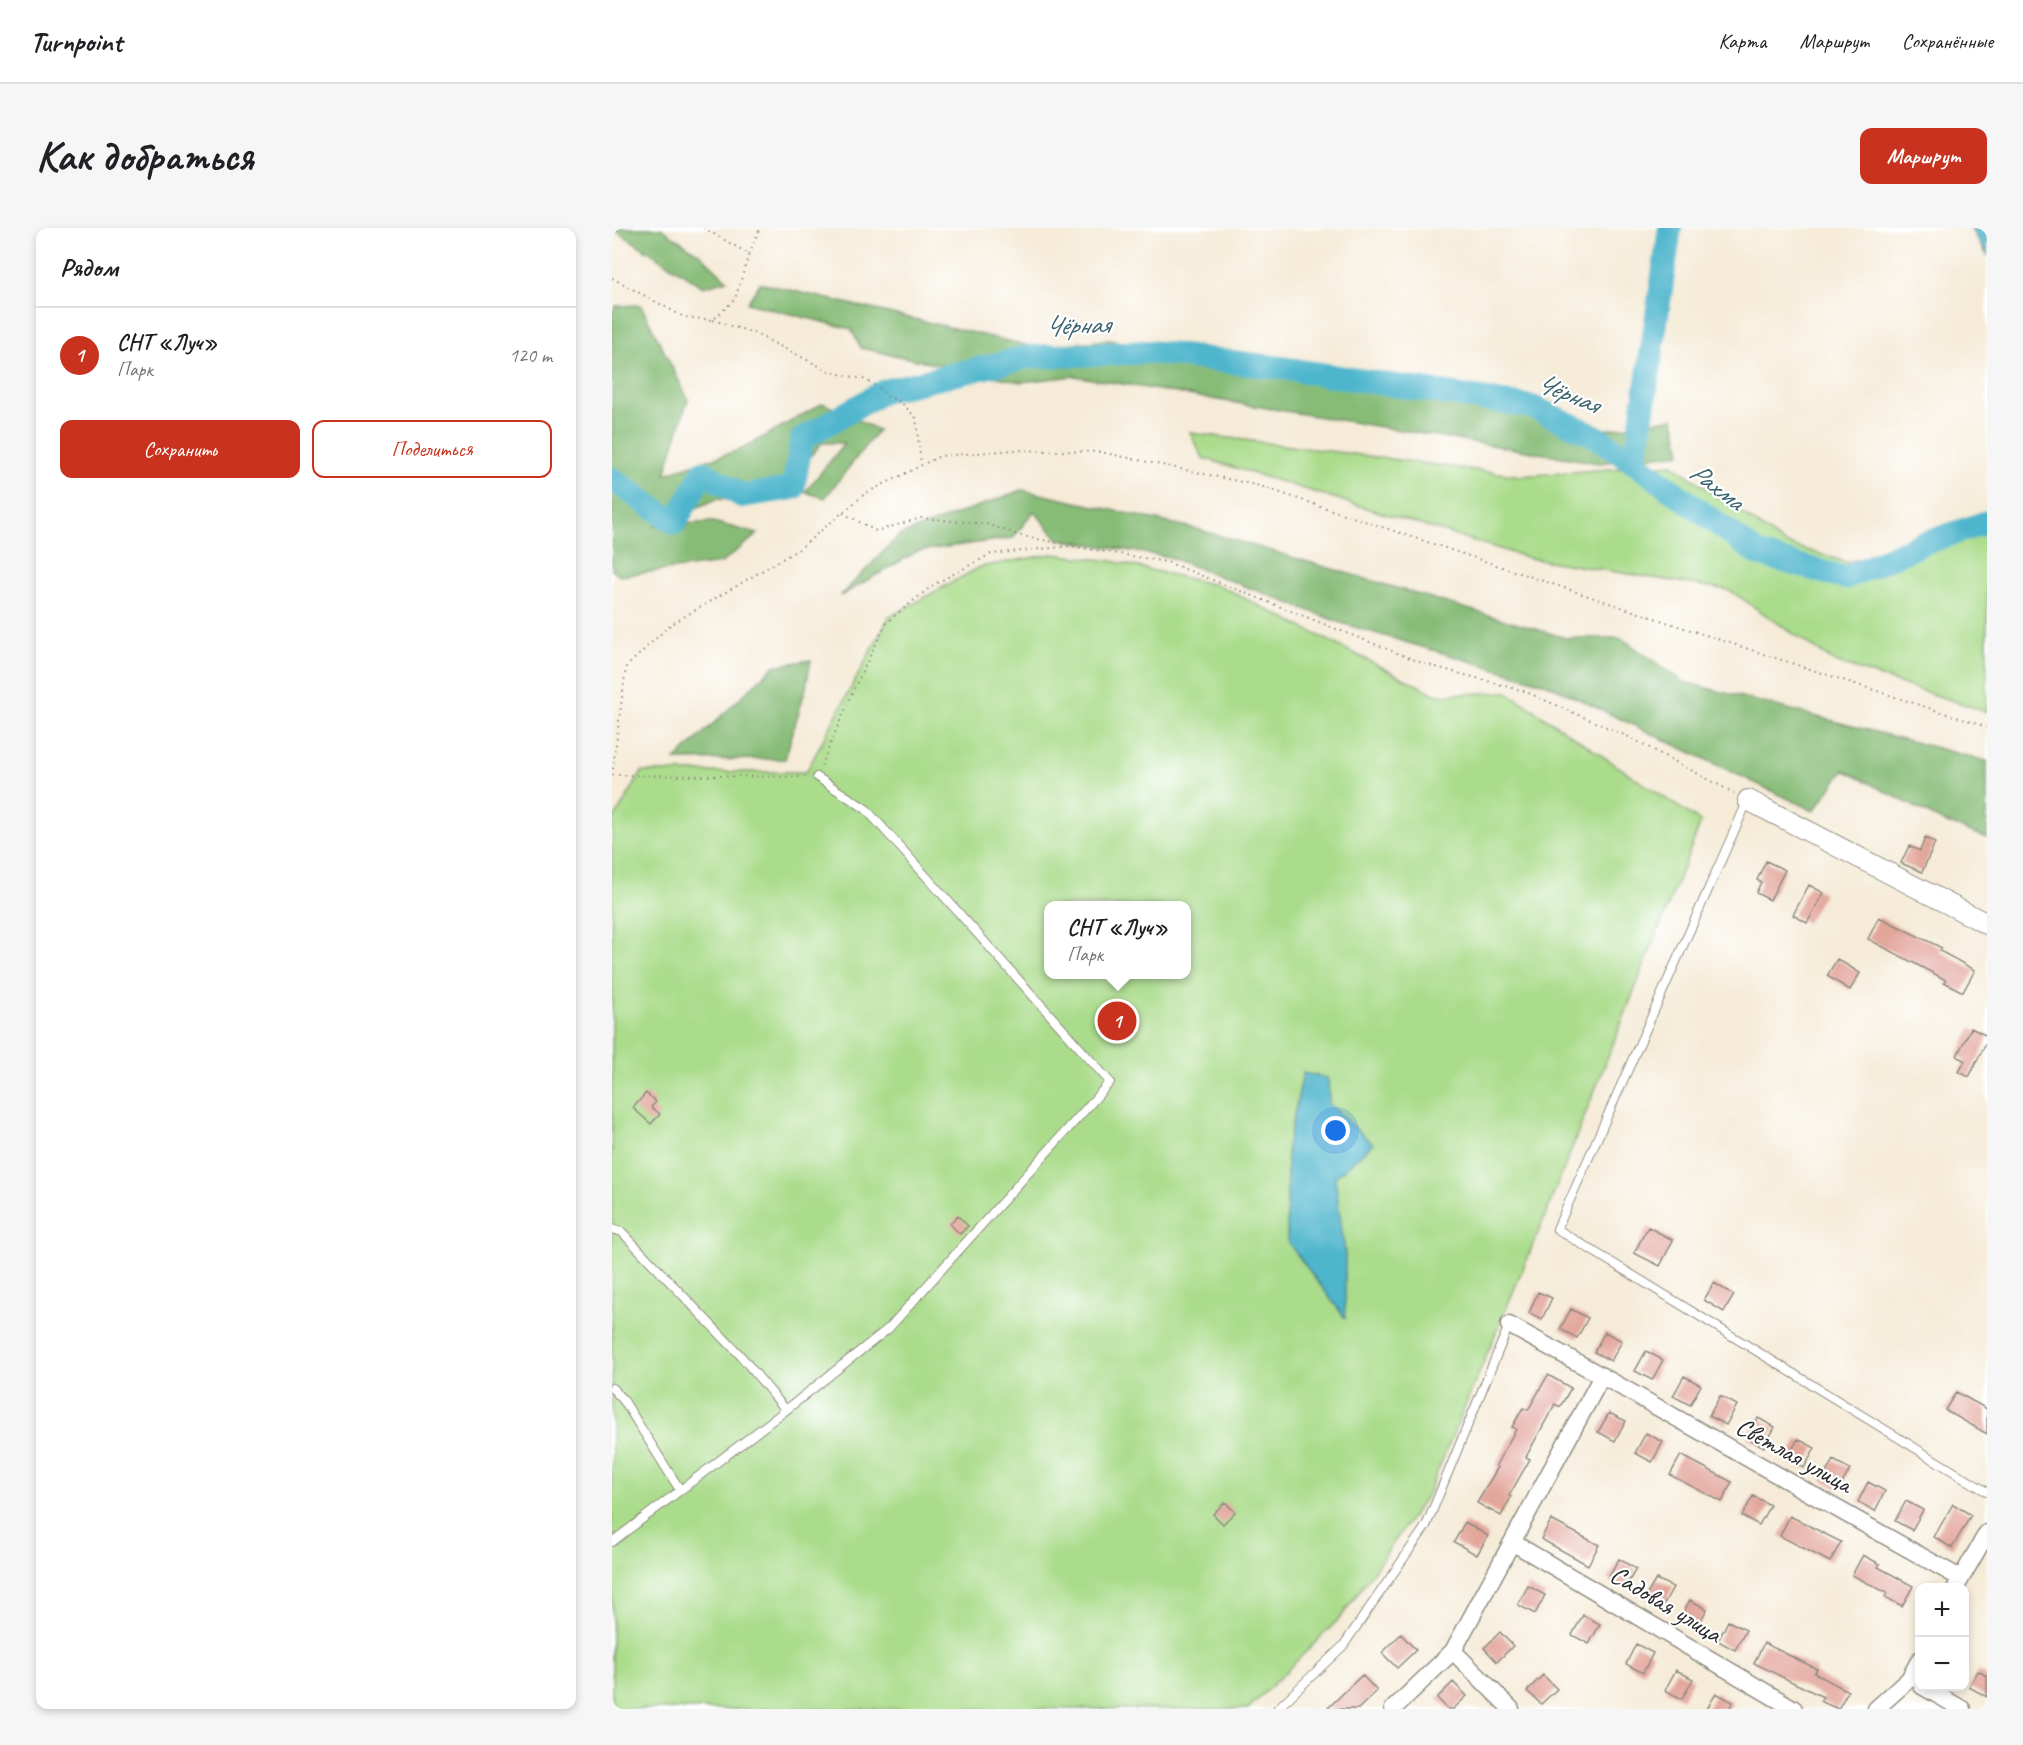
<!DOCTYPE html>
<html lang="ru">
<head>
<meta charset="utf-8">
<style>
  :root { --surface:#fff; --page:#f6f6f6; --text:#202124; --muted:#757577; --line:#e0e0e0; --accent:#c8321e }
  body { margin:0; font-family:Caveat,sans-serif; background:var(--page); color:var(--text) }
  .controls { position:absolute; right:18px; bottom:18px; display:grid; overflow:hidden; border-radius:12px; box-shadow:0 3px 9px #0003 }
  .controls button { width:54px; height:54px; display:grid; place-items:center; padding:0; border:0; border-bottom:2px solid var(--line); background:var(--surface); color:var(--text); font:30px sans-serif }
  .you { position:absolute; left:724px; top:903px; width:21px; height:21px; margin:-15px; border:4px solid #fff; border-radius:50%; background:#1a73e8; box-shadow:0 0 0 9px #1a73e833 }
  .badge { display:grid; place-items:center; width:39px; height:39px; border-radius:50%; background:var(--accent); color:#fff; font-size:20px; font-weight:700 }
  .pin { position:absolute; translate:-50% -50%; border:3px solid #fff; box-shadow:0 2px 6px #0006 }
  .popup { position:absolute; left:432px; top:673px; width:147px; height:78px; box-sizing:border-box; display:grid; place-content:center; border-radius:12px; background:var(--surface); filter:drop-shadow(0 2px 4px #0005); font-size:20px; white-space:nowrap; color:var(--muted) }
  .popup b { font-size:22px; color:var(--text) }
  .popup::after { content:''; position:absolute; left:50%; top:100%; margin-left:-12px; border:12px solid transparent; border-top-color:var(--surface) }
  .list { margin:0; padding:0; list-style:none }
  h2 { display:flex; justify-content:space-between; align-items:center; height:78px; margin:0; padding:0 24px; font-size:26px }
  h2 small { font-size:20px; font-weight:400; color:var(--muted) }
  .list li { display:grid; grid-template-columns:39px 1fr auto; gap:18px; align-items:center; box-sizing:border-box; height:96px; padding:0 24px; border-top:2px solid var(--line) }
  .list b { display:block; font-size:22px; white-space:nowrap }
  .list p { margin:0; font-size:20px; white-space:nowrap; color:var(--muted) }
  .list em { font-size:20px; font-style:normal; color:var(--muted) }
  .actions { display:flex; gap:12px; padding:18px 24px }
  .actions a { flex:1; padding:14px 0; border:2px solid var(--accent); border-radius:12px; text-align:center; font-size:21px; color:var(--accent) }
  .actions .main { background:var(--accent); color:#fff }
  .map { position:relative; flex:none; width:1375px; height:1481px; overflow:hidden; border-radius:12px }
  header { display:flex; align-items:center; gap:36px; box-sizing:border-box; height:84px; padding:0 30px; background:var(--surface); border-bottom:2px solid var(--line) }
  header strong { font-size:28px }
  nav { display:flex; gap:33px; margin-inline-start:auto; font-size:21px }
  .intro { display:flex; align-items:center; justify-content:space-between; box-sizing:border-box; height:144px; padding:0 36px }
  h1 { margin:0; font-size:42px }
  .button { padding:15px 27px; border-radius:12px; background:var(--accent); color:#fff; font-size:21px; font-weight:700 }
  main { display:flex; gap:36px; padding:0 36px }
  aside { flex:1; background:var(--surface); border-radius:12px; box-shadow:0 3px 9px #0003 }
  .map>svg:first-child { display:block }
  .green { fill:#aadc8b; stroke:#6a845b; stroke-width:1.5; fill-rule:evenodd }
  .forest { fill:#87bc77; stroke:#597451; stroke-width:1.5 }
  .water { fill:#4db5cc; stroke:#3c707c; stroke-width:1.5 }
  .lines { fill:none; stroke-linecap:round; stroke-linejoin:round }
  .river { stroke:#4db5cc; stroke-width:24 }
  .building { fill:#e3a69b }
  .service-casing { stroke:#908b81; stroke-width:10 }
  .minor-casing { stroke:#908b81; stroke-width:19 }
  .tertiary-casing { stroke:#908b81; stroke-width:22 }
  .path { stroke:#908b81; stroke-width:2; stroke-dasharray:1.5 4.5; stroke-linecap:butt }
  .service { stroke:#fff; stroke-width:8 }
  .minor { stroke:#fff; stroke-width:16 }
  .tertiary { stroke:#fff; stroke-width:20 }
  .labels { text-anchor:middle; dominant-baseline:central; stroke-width:4.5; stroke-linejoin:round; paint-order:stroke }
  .street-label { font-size:26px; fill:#2b2b2b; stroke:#fff }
  .water-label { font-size:27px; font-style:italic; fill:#39626b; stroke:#fff }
</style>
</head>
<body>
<header>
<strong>Turnpoint</strong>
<nav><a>Карта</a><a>Маршрут</a><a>Сохранённые</a></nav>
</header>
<div class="intro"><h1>Как добраться</h1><a class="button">Маршрут</a></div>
<main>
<aside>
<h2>Рядом<small></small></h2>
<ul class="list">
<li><span class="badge">1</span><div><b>СНТ «Луч»</b><p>Парк</p></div><em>120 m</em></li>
</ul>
<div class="actions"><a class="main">Сохранить</a><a>Поделиться</a></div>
</aside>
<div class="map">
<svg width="1375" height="1481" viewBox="0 0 1375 1481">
  <rect width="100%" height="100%" fill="#fff"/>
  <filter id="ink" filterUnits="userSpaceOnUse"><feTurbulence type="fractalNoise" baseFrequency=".0167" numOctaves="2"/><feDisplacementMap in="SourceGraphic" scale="12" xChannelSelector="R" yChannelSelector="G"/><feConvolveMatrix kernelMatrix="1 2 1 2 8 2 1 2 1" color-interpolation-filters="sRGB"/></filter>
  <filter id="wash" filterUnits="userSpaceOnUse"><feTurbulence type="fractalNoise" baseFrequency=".008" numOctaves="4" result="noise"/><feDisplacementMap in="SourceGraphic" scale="24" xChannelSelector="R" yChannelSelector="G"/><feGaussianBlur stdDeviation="1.35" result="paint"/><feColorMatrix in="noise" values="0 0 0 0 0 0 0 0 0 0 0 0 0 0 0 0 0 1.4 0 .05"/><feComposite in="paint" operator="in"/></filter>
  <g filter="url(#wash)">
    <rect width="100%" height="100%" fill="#f5ebd7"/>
    <path class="green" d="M578,205L910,248L1060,236L1172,315L1234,334L1375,304V484L1223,434L1117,362L917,330L591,230Z
      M440,326L500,333L608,358L825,467L895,464L1089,594L931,993L816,1266L729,1389L636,1481H0V594L30,544H194L277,389L368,339ZM436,678H574V746H436Z"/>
    <path class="forest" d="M0,0H49L89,27L115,52L91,59Z
      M148,55L422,119L497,112L628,131L991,202L1062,190L1069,225L987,235L462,148L409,154L249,120L239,101L135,75Z
      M29,77L76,171L53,246L130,221L211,175L266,202L213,270L193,264L233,215H210L156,275L105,271L41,298L101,294L146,306L109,335L8,348L0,342V84L4,78Z
      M410,262L585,301L954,410H1009L1072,454L1375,533V610L1332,594L1232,542L1202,583L935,456L729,395L557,329L446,311L422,283L401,310L306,323L228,368L288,307Z
      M199,432L194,459L173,531L63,532L162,438Z"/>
    <path class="water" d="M1359,0H1375V27Z
      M691,845L716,850L717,876L761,916L723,949L733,1025V1090L675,1013V919Z"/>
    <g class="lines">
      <path class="river" d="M1023,235L1058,0
        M0,251L63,295L91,244L130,268L181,260L190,211L272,163L416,129L538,124L670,140L921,179L983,208L1023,235L1146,326L1233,350L1307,317L1375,294"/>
    </g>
    <g id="blocks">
      <path class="building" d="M1313,610L1323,615L1310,644L1289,635L1297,618L1308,623Z
        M1154,633L1173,642L1158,672L1144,665L1149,654L1145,652Z
        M1197,657L1212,665L1195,695L1181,687Z
        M1267,689L1330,720L1328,723L1363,742L1351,764L1332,754L1334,752L1256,711Z
        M1225,731L1248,745L1238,762L1215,748Z
        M1359,800L1375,808V813L1357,849L1347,844L1353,833L1345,828Z
        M34,865L44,874L39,879L48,886L39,896L21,880Z
        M346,988L356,998L348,1006L338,996Z
        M1036,999L1061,1012L1048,1038L1022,1025Z
        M1102,1055L1122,1067L1112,1084L1092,1072Z
        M926,1064L940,1070L930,1091L917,1085Z
        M959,1081L976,1090L965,1110L948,1101Z
        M993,1104L1010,1113L999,1133L982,1124Z
        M1034,1123L1051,1132L1040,1152L1023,1143Z
        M936,1147L959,1160L948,1179L943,1176L914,1229L918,1231L897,1268L899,1269L889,1288L865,1275L886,1239L884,1237L904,1201L900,1199L911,1180L916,1182Z
        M1072,1148L1089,1157L1078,1177L1061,1168Z
        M1344,1164L1375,1181V1206L1333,1182Z
        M1108,1168L1125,1177L1114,1197L1097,1188Z
        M997,1185L1014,1193L1003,1213L986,1204Z
        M1146,1190L1163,1199L1152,1219L1135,1210Z
        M1034,1205L1051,1214L1040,1234L1023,1225Z
        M1186,1211L1203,1220L1192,1240L1175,1231Z
        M1069,1227L1120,1254L1110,1274L1058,1247Z
        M1221,1232L1238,1241L1227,1261L1210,1252Z
        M1256,1254L1273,1263L1263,1283L1246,1274Z
        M1141,1268L1158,1277L1147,1297L1130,1288Z
        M1294,1273L1311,1282L1300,1302L1283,1293Z
        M613,1274L623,1284L611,1296L601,1286Z
        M1341,1276L1359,1287L1340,1320L1322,1309Z
        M1178,1288L1229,1314L1218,1334L1168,1308Z
        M939,1292L987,1317L976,1337L929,1311Z
        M853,1294L876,1308L865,1327L842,1314Z
        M1251,1327L1268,1336L1266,1339L1301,1358L1290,1378L1273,1369L1275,1365L1240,1347Z
        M1007,1331L1024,1341L1013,1360L996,1351Z
        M1044,1351L1061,1359L1050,1379L1033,1370Z
        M916,1358L933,1367L923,1386L906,1377Z
        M1078,1372L1095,1381L1084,1401L1067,1392Z
        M971,1387L988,1396L977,1416L960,1407Z
        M1116,1393L1134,1402L1123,1422L1106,1413Z
        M888,1404L901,1418L885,1434L872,1420Z
        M789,1406L804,1422L785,1440L770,1425Z
        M1152,1415L1205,1441L1202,1445L1236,1463L1226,1481L1208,1473L1211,1469L1142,1435Z
        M1024,1416L1041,1425L1031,1445L1014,1436Z
        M1064,1442L1081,1451L1070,1471L1053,1462Z
        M1366,1443L1375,1448V1469L1357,1459Z
        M750,1447L765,1463L746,1481H715Z
        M931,1447L945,1461L929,1476L915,1463Z
        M841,1454L855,1468L841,1481H836L825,1470Z
        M1104,1465L1121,1474L1117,1481H1095Z"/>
    </g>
  </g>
  <g filter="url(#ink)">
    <use href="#blocks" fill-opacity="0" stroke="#908b81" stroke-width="1.5"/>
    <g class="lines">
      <g class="service-casing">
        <path id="service" d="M1136,572L945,1001L1375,1264
          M0,1001L10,1004L128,1127L174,1182
          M0,1160L12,1173L68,1262
          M0,1314L174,1182L277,1100L498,854L254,581L205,549
          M665,1481L731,1418L814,1298L897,1097"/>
      </g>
      <g class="minor-casing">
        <path id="minor" d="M897,1097L990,1148L1348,1350
          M900,1314L1182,1481
          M1344,1359L1375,1305
          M841,1423L899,1481
          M1310,1458L1350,1481
          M781,1481L841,1423L990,1148
          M1264,1481L1297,1451L1308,1431"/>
      </g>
      <g class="tertiary-casing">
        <path id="tertiary" d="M1136,572L1375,696"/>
      </g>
      <path class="path" d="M137,26L148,0
        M0,50L72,89L101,92L123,71L137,26L92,0
        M101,92L142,105L219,144L251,151L269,161L274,168L289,174L304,190L309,236
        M231,285L264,303L309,290L374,296L410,308L456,317
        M209,538L239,467L274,395L321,357L379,326L459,318L555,334L813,436L912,463L1019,510L1122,565
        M0,547L14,439L58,397L187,321L254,265L328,228L402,222L489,224L648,258L1063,397L1375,499
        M0,547L195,549"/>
      <use href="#service" class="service"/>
      <use href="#minor" class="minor"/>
      <use href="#tertiary" class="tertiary"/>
    </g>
  </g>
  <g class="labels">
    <g class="street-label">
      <text transform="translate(1182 1227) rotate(29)">Светлая улица</text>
      <text transform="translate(1054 1376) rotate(31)">Садовая улица</text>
    </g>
    <g class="water-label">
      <text transform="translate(465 97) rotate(-2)">Чёрная</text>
      <text transform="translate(956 165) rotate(22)">Чёрная</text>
      <text transform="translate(1105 258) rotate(37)">Рахма</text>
    </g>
  </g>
</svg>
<div class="controls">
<button>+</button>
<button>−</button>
</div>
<div class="you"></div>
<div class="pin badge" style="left:505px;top:793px">1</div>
<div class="popup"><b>СНТ «Луч»</b>Парк</div>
</div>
</main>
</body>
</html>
